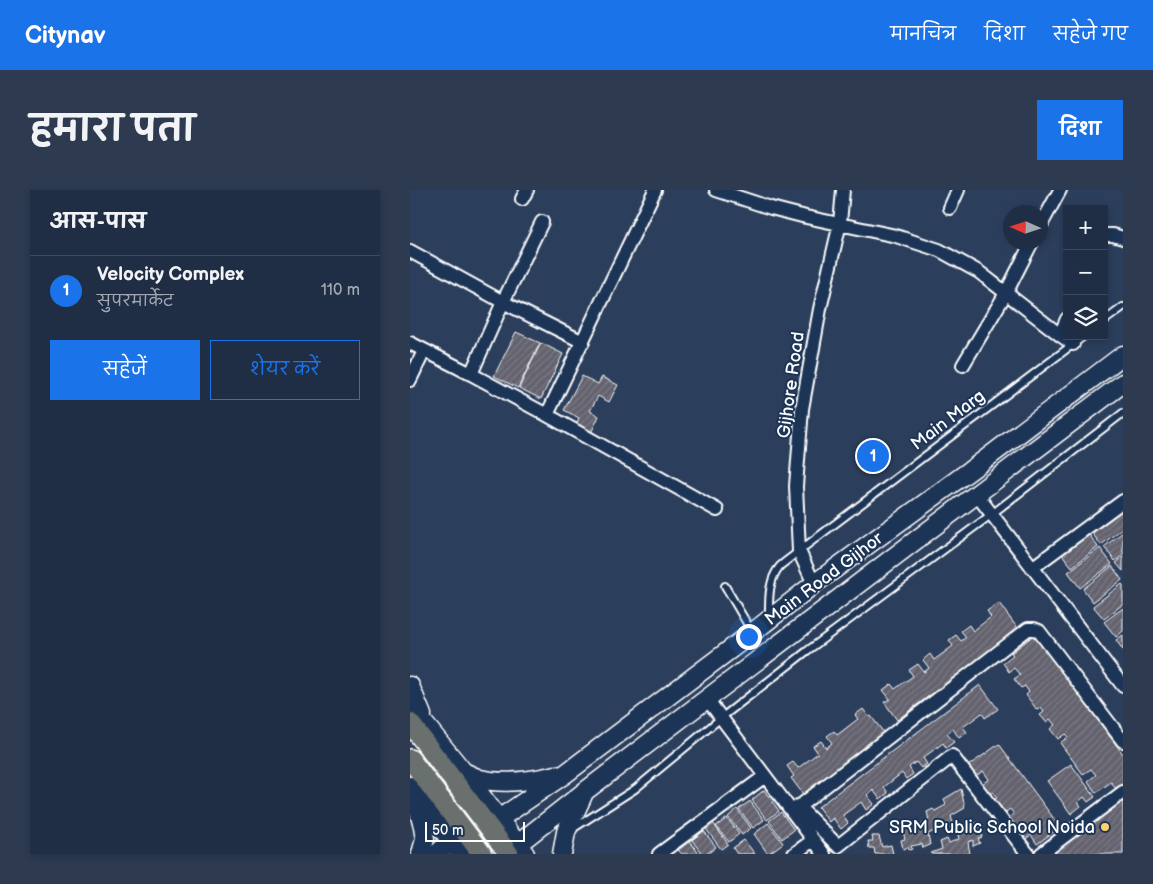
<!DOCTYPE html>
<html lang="hi">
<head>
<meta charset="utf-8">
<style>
  :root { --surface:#202e45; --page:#2d3a50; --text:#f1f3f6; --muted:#a2a8b3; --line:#3d4a5e; --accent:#1a73e8 }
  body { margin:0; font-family:"Balsamiq Sans","Playpen Sans Deva",sans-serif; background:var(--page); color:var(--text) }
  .controls { position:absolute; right:15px; top:15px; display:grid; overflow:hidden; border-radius:0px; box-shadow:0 2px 8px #0003 }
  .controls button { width:45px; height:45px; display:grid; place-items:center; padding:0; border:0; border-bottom:1px solid var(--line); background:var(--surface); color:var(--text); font:25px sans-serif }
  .compass { position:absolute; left:593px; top:15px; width:45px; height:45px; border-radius:50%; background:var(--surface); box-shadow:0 2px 8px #0003; rotate:273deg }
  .scale { position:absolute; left:15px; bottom:12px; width:100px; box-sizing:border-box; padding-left:5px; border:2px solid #fff; border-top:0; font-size:14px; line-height:18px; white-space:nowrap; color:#fff; -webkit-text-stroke:4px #1d3557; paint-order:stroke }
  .you { position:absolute; left:338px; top:446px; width:18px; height:18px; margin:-12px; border:4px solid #fff; border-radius:50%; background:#1a73e8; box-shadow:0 0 0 8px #1a73e833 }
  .badge { display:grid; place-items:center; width:32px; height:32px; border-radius:50%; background:var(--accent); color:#fff; font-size:16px; font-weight:700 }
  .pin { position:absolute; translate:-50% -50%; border:2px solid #fff; box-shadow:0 1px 5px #0006 }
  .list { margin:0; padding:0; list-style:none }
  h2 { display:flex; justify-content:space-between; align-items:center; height:65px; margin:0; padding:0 20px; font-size:21px }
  h2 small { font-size:16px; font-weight:400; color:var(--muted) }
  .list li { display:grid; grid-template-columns:32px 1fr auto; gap:15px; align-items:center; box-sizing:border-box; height:70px; padding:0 20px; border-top:1px solid var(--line) }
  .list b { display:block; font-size:19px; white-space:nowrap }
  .list p { margin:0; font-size:16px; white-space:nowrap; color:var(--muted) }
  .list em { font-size:16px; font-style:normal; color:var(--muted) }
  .actions { display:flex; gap:10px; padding:15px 20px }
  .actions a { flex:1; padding:11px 0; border:1px solid var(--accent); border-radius:0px; text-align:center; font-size:18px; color:var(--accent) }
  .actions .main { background:var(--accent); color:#fff }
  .icon { flex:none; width:28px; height:28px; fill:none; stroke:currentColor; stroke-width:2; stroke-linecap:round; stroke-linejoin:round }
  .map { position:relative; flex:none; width:713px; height:664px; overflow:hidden; border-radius:0px }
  header { display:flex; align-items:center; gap:30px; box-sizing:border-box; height:70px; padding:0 25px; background:var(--accent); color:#fff }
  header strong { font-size:24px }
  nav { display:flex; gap:28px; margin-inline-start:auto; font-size:18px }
  .intro { display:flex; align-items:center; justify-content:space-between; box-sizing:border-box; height:120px; padding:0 30px }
  h1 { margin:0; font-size:35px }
  .button { padding:12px 22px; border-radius:0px; background:var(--accent); color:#fff; font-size:18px; font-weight:700 }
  main { display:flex; gap:30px; padding:0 30px }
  aside { flex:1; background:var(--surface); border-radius:0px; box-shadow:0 2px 8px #0003 }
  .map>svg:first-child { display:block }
  .building { fill:url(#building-hatch); stroke:#fff }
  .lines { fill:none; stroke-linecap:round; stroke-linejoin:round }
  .lane-casing { stroke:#fff; stroke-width:10 }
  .street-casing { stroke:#fff; stroke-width:16 }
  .secondary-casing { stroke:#fff; stroke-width:21 }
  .primary-casing { stroke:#fff; stroke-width:22 }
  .lane { stroke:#1d3557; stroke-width:6 }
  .street { stroke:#1d3557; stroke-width:12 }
  .secondary { stroke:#1d3557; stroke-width:18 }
  .primary { stroke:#6b706d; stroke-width:19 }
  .poi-dot { fill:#ffd166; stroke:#1d3557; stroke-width:2 }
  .labels { text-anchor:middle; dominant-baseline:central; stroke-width:4; stroke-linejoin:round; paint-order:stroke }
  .street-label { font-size:18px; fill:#fff; stroke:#1d3557 }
  .poi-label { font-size:18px; fill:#fff; stroke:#1d3557; text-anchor:end }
</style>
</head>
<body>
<header>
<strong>Citynav</strong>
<nav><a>मानचित्र</a><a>दिशा</a><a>सहेजे गए</a></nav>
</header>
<div class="intro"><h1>हमारा पता</h1><a class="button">दिशा</a></div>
<main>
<aside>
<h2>आस-पास<small></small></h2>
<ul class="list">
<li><span class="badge">1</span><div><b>Velocity Complex</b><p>सुपरमार्केट</p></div><em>110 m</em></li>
</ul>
<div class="actions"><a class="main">सहेजें</a><a>शेयर करें</a></div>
</aside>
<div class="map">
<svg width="713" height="664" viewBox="0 0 713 664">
  <defs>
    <pattern id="building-hatch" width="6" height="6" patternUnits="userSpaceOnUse" patternTransform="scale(1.25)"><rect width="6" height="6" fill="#63626e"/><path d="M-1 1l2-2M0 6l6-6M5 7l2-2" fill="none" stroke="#7a7a84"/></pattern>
  </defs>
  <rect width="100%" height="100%" fill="#2b3e5c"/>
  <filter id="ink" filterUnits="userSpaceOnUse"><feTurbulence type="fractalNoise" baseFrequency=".02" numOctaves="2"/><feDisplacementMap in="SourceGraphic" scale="10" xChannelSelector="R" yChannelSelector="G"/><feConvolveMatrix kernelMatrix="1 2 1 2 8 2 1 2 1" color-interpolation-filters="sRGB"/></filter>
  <g filter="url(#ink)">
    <path class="building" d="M106,142L130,153L108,198L84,186Z
      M131,153L153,164L131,209L109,198Z
      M172,186L188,194L192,187L208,195L199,212L188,206L180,221L189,226L181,243L166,235L169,228L154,220Z
      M713,314V338L691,355L679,339Z
      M713,342V365L705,371L694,357Z
      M678,343L688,357L662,377L651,363Z
      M690,358L702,374L670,398L658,382Z
      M713,367V381L706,373Z
      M702,376L712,390L683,412L673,399Z
      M712,394L713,395V414L694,429L683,416Z
      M589,413L608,439L487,530L474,512L480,509L473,500L481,494L485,499L503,486L499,480L508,474L514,482L519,478L513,470L520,464L524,470L543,456L539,450L546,445L551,451L556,447L551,441L559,435L563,441L581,427L577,421Z
      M713,418V441L706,447L694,432Z
      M624,445L713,564V594L706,599L701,592L686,603L678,591L686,585L681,579L673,584L650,553L658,547L655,544L648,549L640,539L645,535L640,529L636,532L630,525L634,522L631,518L627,520L616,505L619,502L615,496L611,498L604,489L610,485L604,478L599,482L593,473L603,465L601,463Z
      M713,445V460L706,450Z
      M570,495L588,519L575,528L572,523L553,537L557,542L549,548L543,539L537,544L544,552L536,558L533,553L513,568L517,574L511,578L506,572L499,577L503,584L496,589L492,583L474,597L478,603L470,609L463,600L457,605L464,614L456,620L451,612L433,625L438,633L431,639L423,628L419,632L408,617Z
      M453,519L459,527L461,526L474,543L393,604L381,588L384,586L377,576L383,572L388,578L408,563L403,556L411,551L416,558L422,553L417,546L424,541L427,545L448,529L445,525Z
      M589,554L650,637L627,654L621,645L613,651L607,643L611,640L608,635L603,638L597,629L604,624L600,619L593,624L583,610L587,608L583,602L579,605L572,594L579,589L573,581L566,586L558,576Z
      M661,574L685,607L678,612L674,607L668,612L671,616L661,624L637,591Z
      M551,599L555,618L541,626L544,637L537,639L536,636L518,644L520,655L513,658L512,654L501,656L502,659L499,660L498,657L493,659L491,650L495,649L493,642L498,637L501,641L519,630L517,622L523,619L525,621L536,615L534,609Z
      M354,600L369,621L357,630L342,610Z
      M713,609V664H640Z
      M340,611L354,630L343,638L329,619Z
      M327,619L341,638L332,645L318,627Z
      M371,622L384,640L372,649L359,631Z
      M317,628L329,644L319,652L306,636Z
      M563,631L564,634L569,632L572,647L568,649L570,653L563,656V650L558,652L560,664H521V663L532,659L530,652L537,649L539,653L549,649L548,645L558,642L557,633Z
      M303,633L318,654L311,659L296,639Z
      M358,633L373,653L358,664L344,644Z
      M294,641L306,657L297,664H292L282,650Z
      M462,646H469L472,657L481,655L483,664H465L464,658H459L458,651H463Z
      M334,650L345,664H327L323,658Z
      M280,651L289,664H272L268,660Z"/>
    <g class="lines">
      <g class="lane-casing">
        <path id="lane" d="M694,131L713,117
          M315,396L342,442
          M359,427C359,409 358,390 370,376C376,371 383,366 389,361L674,146
          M164,638L225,599L311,528L397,461L582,324L713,223"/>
      </g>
      <g class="street-casing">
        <path id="street" d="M306,0L361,18L396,27L486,46L529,60L569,82L650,145L663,154
          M112,9L117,0
          M540,18L548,0
          M630,37L650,0
          M694,45H703L713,48
          M0,61L93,112L173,152
          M650,145L657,129
          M0,153L61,184L137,225L245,0
          M553,175L596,103L622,52
          M61,184L93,112L132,32
          M0,190L14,161
          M137,225L307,320
          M567,305L713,496
          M622,378L713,311
          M404,394L389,361L386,296L392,219L410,119L430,33L433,0
          M297,509L414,664
          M388,616L428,656L542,566L618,664
          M382,622L618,439H624L629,441L713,551
          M249,664L355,586
          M384,664L403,650
          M631,664L713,602"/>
      </g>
      <g class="secondary-casing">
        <path id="secondary" d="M0,496L12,525
          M0,516L52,580L115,664
          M52,581C58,584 64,587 70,589C95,595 121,591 146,585
          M0,596L51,664
          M6,611L13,637L15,649L11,664
          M89,629L155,584L342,443L404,394L573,271L713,165
          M108,654L174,602L713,193
          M27,664L41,650
          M152,664L156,642L173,605"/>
      </g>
      <g class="primary-casing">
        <path id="primary" d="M0,533L99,664
          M0,569L72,664"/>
      </g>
      <use href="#lane" class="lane"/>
      <use href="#street" class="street"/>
      <use href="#secondary" class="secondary"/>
      <use href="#primary" class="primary"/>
    </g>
  </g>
  <circle class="poi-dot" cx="695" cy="637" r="5"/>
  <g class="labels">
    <g class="street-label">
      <text transform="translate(381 195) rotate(-82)">Gijhore Road</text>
      <text transform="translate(538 230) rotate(-37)">Main Marg</text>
      <text transform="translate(414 389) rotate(-37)">Main Road Gijhor</text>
    </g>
    <g class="poi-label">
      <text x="685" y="637">SRM Public School Noida</text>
    </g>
  </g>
</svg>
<div class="controls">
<button>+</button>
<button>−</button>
<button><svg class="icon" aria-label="layers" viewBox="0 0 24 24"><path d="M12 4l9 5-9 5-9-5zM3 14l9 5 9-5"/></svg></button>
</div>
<svg class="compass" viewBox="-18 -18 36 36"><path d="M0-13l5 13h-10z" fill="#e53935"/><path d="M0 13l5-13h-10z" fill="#a2a8b3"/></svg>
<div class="scale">50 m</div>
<div class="you"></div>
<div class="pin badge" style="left:463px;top:266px">1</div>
</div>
</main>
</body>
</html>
